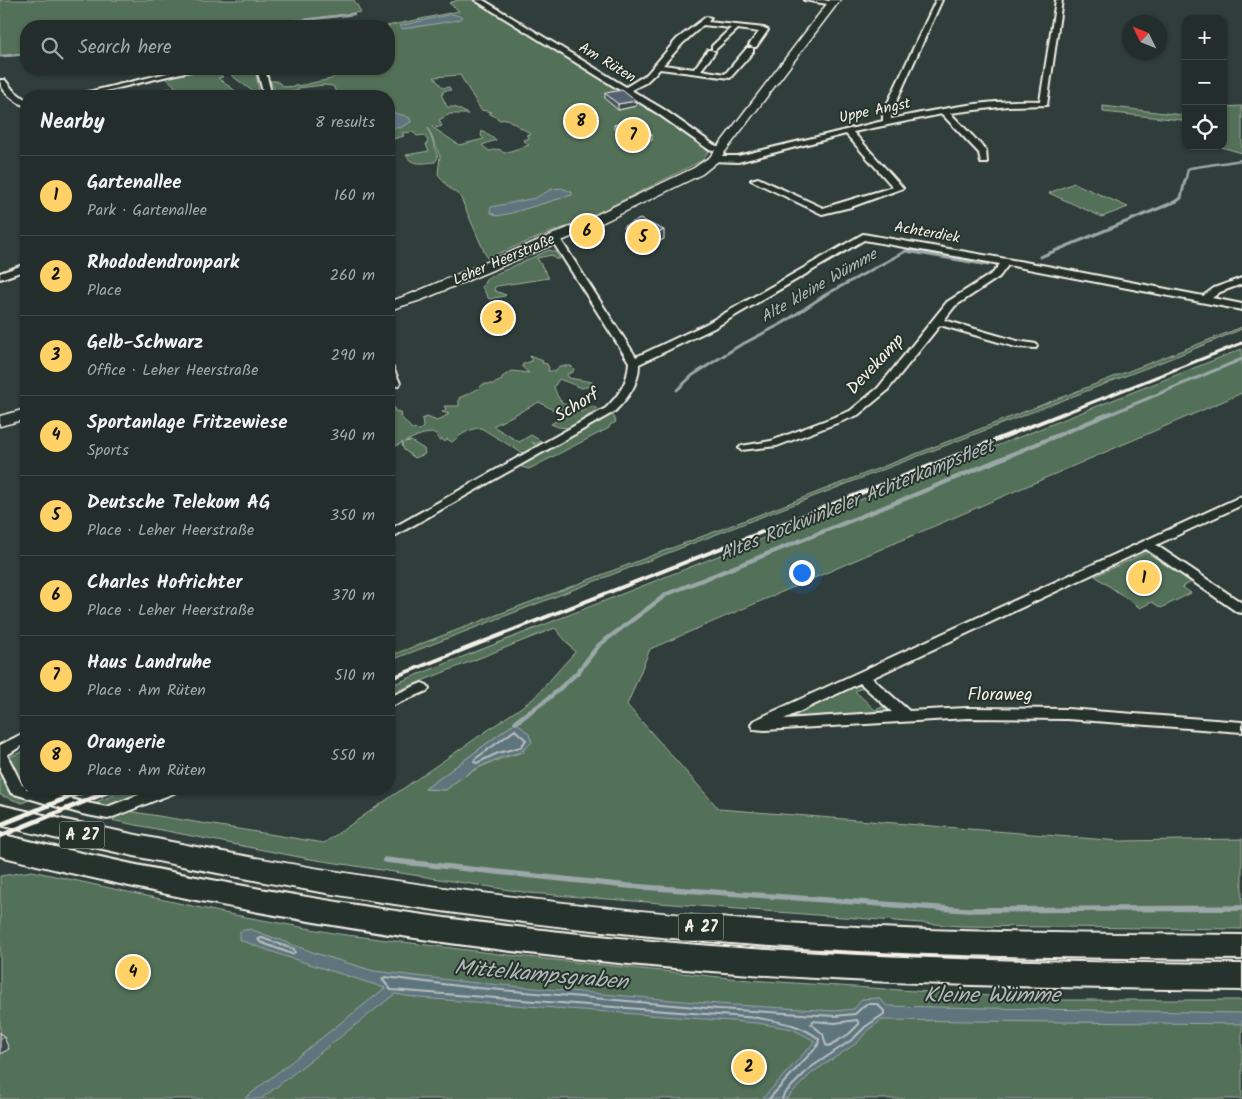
<!DOCTYPE html>
<html lang="en">
<head>
<meta charset="utf-8">
<style>
  :root { --surface:#232e2c; --page:#2b3634; --text:#f1f3f6; --muted:#a3a8a9; --line:#404a48; --accent:#ffd166 }
  body { margin:0; font-family:Kalam,sans-serif; background:var(--page); color:var(--text) }
  .controls { position:absolute; right:15px; top:15px; display:grid; overflow:hidden; border-radius:10px; box-shadow:0 1px 4px #0004 }
  .controls button { width:45px; height:45px; display:grid; place-items:center; padding:0; border:0; border-bottom:1px solid var(--line); background:var(--surface); color:var(--text); font:25px sans-serif }
  .compass { position:absolute; left:1122px; top:15px; width:45px; height:45px; border-radius:50%; background:var(--surface); box-shadow:0 1px 4px #0004; rotate:313deg }
  .you { position:absolute; left:801px; top:572px; width:18px; height:18px; margin:-12px; border:4px solid #fff; border-radius:50%; background:#1a73e8; box-shadow:0 0 0 8px #1a73e833 }
  .badge { display:grid; place-items:center; width:32px; height:32px; border-radius:50%; background:var(--accent); color:#111; font-size:16px; font-weight:700 }
  .pin { position:absolute; translate:-50% -50%; border:2px solid #fff; box-shadow:0 1px 5px #0006 }
  .list { margin:0; padding:0; list-style:none }
  h2 { display:flex; justify-content:space-between; align-items:center; height:65px; margin:0; padding:0 20px; font-size:21px }
  h2 small { font-size:16px; font-weight:400; color:var(--muted) }
  .list li { display:grid; grid-template-columns:32px 1fr auto; gap:15px; align-items:center; box-sizing:border-box; height:80px; padding:0 20px; border-top:1px solid var(--line) }
  .list b { display:block; font-size:19px; white-space:nowrap }
  .list p { margin:0; font-size:16px; white-space:nowrap; color:var(--muted) }
  .list em { font-size:16px; font-style:normal; color:var(--muted) }
  .icon { flex:none; width:28px; height:28px; fill:none; stroke:currentColor; stroke-width:2; stroke-linecap:round; stroke-linejoin:round }
  .map { position:relative; flex:none; width:1242px; height:1099px; overflow:hidden }
  .search { position:absolute; background:var(--surface); box-shadow:0 1px 4px #0004; left:20px; top:20px; width:375px; height:55px; display:flex; align-items:center; gap:12px; box-sizing:border-box; padding:0 18px; border-radius:20px; color:var(--muted); font-size:19px }
  .panel { position:absolute; background:var(--surface); box-shadow:0 1px 4px #0004; left:20px; top:90px; width:375px; height:705px; border-radius:20px }
  .map>svg:first-child { display:block }
  .green { fill:#527058; stroke:#a3b0a0; fill-rule:evenodd }
  .water { fill:#5f757e; stroke:#9ba7a8 }
  .lines { fill:none; stroke-linecap:round; stroke-linejoin:round }
  .shore { stroke:#b8bfbe; stroke-width:2 }
  .stream-far3 { stroke:#9ba7a8; stroke-width:2.5 }
  .stream-far2 { stroke:#9ba7a8; stroke-width:3 }
  .stream-far1 { stroke:#9ba7a8; stroke-width:4.5 }
  .stream { stroke:#9ba7a8; stroke-width:5.5 }
  .minor-casing { stroke:#f4f1e8; stroke-width:4 }
  .secondary-casing { stroke:#f4f1e8; stroke-width:3 }
  .motorway-casing { stroke:#f4f1e8; stroke-width:4 }
  .minor { fill:#26332d; fill-rule:evenodd }
  .secondary { fill:#26332d; fill-rule:evenodd }
  .motorway { fill:#26332d; fill-rule:evenodd }
  .rail-far2 { stroke:#f4f1e8; stroke-width:3 }
  .rail-far1 { stroke:#f4f1e8; stroke-width:4 }
  .rail { stroke:#f4f1e8; stroke-width:5 }
  .wall { fill:#485661; stroke:#f4f1e8 }
  .shaded-wall { fill:#3b464f; stroke:#f4f1e8 }
  .building { fill:#546471; stroke:#f4f1e8 }
  .labels { text-anchor:middle; dominant-baseline:central; stroke-width:4; stroke-linejoin:round; paint-order:stroke }
  .far-street-label { font-size:15px; fill:#f4f1e8; stroke:#26332d }
  .far-water-label { font-size:16px; font-style:italic; fill:#b1b9b8; stroke:#26332d }
  .shield { fill:#26332d; stroke:#b6b8b0; stroke-width:1 }
  .shield-label { font-size:16px; font-weight:bold; fill:#f4f1e8 }
  .street-label { font-size:18px; fill:#f4f1e8; stroke:#26332d }
  .water-label { font-size:19px; font-style:italic; fill:#b1b9b8; stroke:#26332d }
  .near-water-label { font-size:22px; font-style:italic; fill:#b1b9b8; stroke:#26332d }
</style>
</head>
<body>
<div class="map">
<svg width="1242" height="1099" viewBox="0 0 1242 1099">
  <rect width="100%" height="100%" fill="#2f3d3b"/>
  <filter id="ink" filterUnits="userSpaceOnUse"><feTurbulence type="fractalNoise" baseFrequency=".02" numOctaves="2"/><feDisplacementMap in="SourceGraphic" scale="10" xChannelSelector="R" yChannelSelector="G"/><feConvolveMatrix kernelMatrix="1 2 1 2 8 2 1 2 1" color-interpolation-filters="sRGB"/></filter>
  <g filter="url(#ink)">
    <path class="green" d="M0,0H354L361,12L249,26H26V55L0,57Z
      M458,0H473L650,108L709,150L703,160L574,225L559,229L487,258L460,196L448,187L438,174L440,156L428,128L438,157L435,162C424,163 411,166 406,155L429,151L426,145L428,141L424,135L417,136L413,132L402,133L404,136L390,140L391,145H389V127L393,128V112H389V96H336L337,94L333,86L324,85L298,88V91L277,94L270,81H276L285,87L303,85L331,79L338,74L356,69H389V26H387L459,11L449,3ZM460,75L481,110L492,112L489,113L500,120L507,119L531,134L526,135L530,138L523,140L529,145L504,153L499,149L489,151L482,145L496,140L482,131L481,136L484,139L459,145L432,127L434,125L436,128L442,126L439,120L450,114H468L455,107H447L441,94H443V91L451,90L449,87L443,88L434,77Z
      M210,69H219L215,70L223,77L218,78L242,96H173V92L171,96H123L172,88L176,90L174,85L166,78Z
      M230,69H255L259,91L261,95L259,96L231,75L237,74Z
      M1103,106L1183,115L1186,108V128L1182,120L1103,112Z
      M1242,106V153L1218,146H1223V107Z
      M1074,183L1128,207L1102,217L1049,193Z
      M549,250L556,252L560,259H555L552,255L537,258L549,278L497,286L494,288L495,291L506,295L505,296L489,299L482,287L487,278Z
      M1242,327V329L1177,356L389,661V656L774,509Z
      M1242,349V393L650,649L627,705L719,809L1120,841L1242,839V929L960,926L529,893L304,858L70,812L129,789H149L103,807L324,843L533,699L575,652L555,628L389,694V686ZM516,722L524,752C495,759 468,770 446,790L425,789Z
      M530,356L543,361L542,363L547,364L549,368L548,371H556L559,366H571L574,369L573,372L567,374L569,378L592,382L594,385L582,388L559,379L554,387C561,407 563,402 581,412L592,406L597,409L588,415L584,422L527,456L481,428C470,428 460,435 452,442L447,439L445,442L442,439L439,441L437,434C426,431 415,437 404,442L411,441L424,449L425,454L415,458L404,450L402,445L403,442L394,447V451L389,453V403L392,402L395,411L400,412L402,414L400,416L412,429L420,430L423,427L422,419L427,417L437,421L449,414L442,412L446,409L444,406H459V398L478,389L483,384H493L502,380V377L512,371L529,373L522,367L523,364L532,361ZM539,402L564,416L551,424L558,427L570,428L536,446L532,442L536,444L541,441L531,435L519,442L493,426Z
      M606,413L613,414L616,422L610,425L609,428L529,469L518,466Z
      M1150,551L1194,581L1182,587L1191,593L1161,608L1152,602L1140,608L1095,576Z
      M855,685L864,687L855,691L875,710L885,706L890,711L889,713L779,720Z
      M26,750V789H58L22,803L0,795V761Z
      M32,871L224,913L339,934L507,955L749,980L1051,1000H1242V1099H0V876Z"/>
    <path class="water" d="M452,14L463,17L459,20L403,29L399,26Z
      M389,112L403,115L410,118L411,122L400,128L389,127Z
      M561,188L572,192V195L508,214L497,216L490,212L491,207L535,198L552,189Z
      M516,722L529,734L532,742C519,757 513,752 497,759C478,767 461,776 446,790L425,789Z
      M250,929L318,954L374,971L467,982L718,1004L835,1011L854,1009L862,999L879,998L887,1006L1242,1013V1024L882,1020L868,1030L857,1043L813,1072L786,1099H762L815,1041L792,1029L757,1023L419,998L395,994L261,1099H244L385,988L281,955L240,940V931Z"/>
    <g class="lines">
      <path class="shore" d="M515,730L526,740L521,747L498,753L477,763L474,762L475,759Z
        M262,938L294,949L295,952L292,954L260,942L258,939Z
        M857,1020L859,1024L849,1034L829,1046L826,1045L823,1034L811,1024L813,1021L835,1023Z
        M769,1099L818,1045L819,1039C801,1024 780,1022 758,1018L391,990L382,979L385,977L467,987L718,1009L835,1016L855,1014L866,1004H877L884,1011V1014L865,1027L853,1039L810,1068L784,1094L782,1099"/>
      <path class="stream-far3" d="M259,26L354,14
        M0,56L26,54
        M1185,182L1188,169L1190,168L1242,160"/>
      <path class="stream-far2" d="M1040,257L1177,201L1181,198L1185,180
        M677,390L693,375L737,347L783,323L825,295L906,251L988,265
        M1108,415L1242,359"/>
      <path class="stream-far1" d="M527,714L549,698L577,673L599,645L667,594L907,498L1111,413"/>
      <path class="stream" d="M516,722L528,713
        M385,860L628,886L966,910L1242,908"/>
      <g class="minor-casing">
        <path id="minor" d="M475,0H483L626,87L647,74L677,39L706,17L711,18L708,22L764,28L768,30L756,47H753L749,45L759,32L738,29L715,50H712V46L731,28L703,25L683,43L663,65L694,69L708,50H711L715,52L701,70L725,74L747,48H753V52L730,78L660,69L645,83L631,90L663,109L714,145L724,148V152L708,149L657,113Z
          M804,0H824L836,3L833,5Z
          M936,0H942L891,113V119C939,109 990,99 1040,101L1056,0H1062L1047,105L1008,106L950,113L986,150L987,163H981L979,153L942,114L853,132L903,188L851,207L822,214L751,180L758,178L823,208L893,187L846,134L738,162L711,161L710,159L714,156H738L883,121V113Z
          M184,69H197L85,96H72Z
          M257,69H265L272,96H264Z
          M0,80H5L13,90L26,100V106C17,103 0,91 0,80Z
          M863,234L1047,266L1203,296L1214,288L1242,278V284L1220,292L1212,298L1242,304V310L1008,265L999,277L955,306L944,320L1017,341L1036,344L1037,346L1036,348L1016,347L940,325L886,392L858,415L777,446L741,450L739,448L741,446L771,441L850,411L878,388L947,302L993,273L1000,264L864,240L714,328L639,364C639,384 628,398 614,412L389,539V530L606,408C620,394 628,382 629,362L551,239L553,237H559L636,357L706,324Z
          M26,264V270L0,279V273Z
          M389,367L393,368L400,383L399,385L395,386L390,383Z
          M1242,496V505L1156,545L1242,603V613L1237,612L1146,549L872,678L909,711L967,708L1067,709L1242,722V732L1067,719L967,718L765,730L753,729L751,725L753,721ZM860,683L892,712L784,719Z
          M422,683L427,685L429,688L427,691L389,707V697Z
          M26,732V743L7,755L22,785L26,786V789H35L82,802L107,807L154,789H177L174,793L108,819L82,814L11,793L0,771V745Z"/>
      </g>
      <g class="secondary-casing">
        <path id="secondary" d="M830,0H840L718,161L702,174L585,231L421,300L389,310V302L411,294L575,225L694,168L710,157Z
          M26,409V419L0,426V416Z"/>
      </g>
      <g class="motorway-casing">
        <path id="motorway" d="M0,805C263,867 532,907 802,924C948,933 1095,934 1242,935V959C1095,958 948,957 802,948C531,931 263,890 0,825Z
          M0,834C246,894 499,932 752,949C915,960 1078,963 1242,964V990C1078,988 915,986 751,974C499,957 245,917 0,856Z"/>
      </g>
      <use href="#minor" class="minor"/>
      <use href="#secondary" class="secondary"/>
      <use href="#motorway" class="motorway"/>
      <path class="rail-far2" d="M1060,415L1242,343"/>
      <path class="rail-far1" d="M389,679L1064,413"/>
      <path class="rail" d="M0,825L89,789
        M0,836L115,789"/>
    </g>
    <path class="wall" d="M605,93L636,101V106L618,110L605,99Z
      M614,125L652,140L636,143L631,139L625,140L614,130Z
      M624,226L664,239L648,246L624,235Z"/>
    <path class="shaded-wall" d="M636,101V106L618,110V104Z
      M631,133V139L625,140V134Z
      M652,134V140L636,143V137Z
      M664,230V239L648,246V237Z
      M4,1037L9,1049L0,1054V1040Z"/>
    <path class="building" d="M622,90L636,101L618,104L605,93Z
      M635,120L652,134L636,137L631,133L625,134L614,125Z
      M640,219L664,230L648,237L624,226Z
      M0,1032L4,1037L0,1040Z"/>
  </g>
  <g class="labels">
    <g class="far-street-label">
      <text transform="translate(607 63) rotate(31)">Am Rüten</text>
      <text transform="translate(875 111) rotate(-12)">Uppe Angst</text>
      <text transform="translate(927 233) rotate(10)">Achterdiek</text>
      <text transform="translate(504 260) rotate(-23)">Leher Heerstraße</text>
    </g>
    <g class="far-water-label">
      <text transform="translate(819 286) rotate(-30)">Alte kleine Wümme</text>
    </g>
    <g class="shield">
      <rect x="59.5" y="821.5" width="45" height="27" rx="4"/>
      <rect x="678.5" y="913.5" width="45" height="27" rx="4"/>
    </g>
    <g class="shield-label">
      <text x="82" y="835">A 27</text>
      <text x="701" y="927">A 27</text>
    </g>
    <g class="street-label">
      <text transform="translate(876 365) rotate(-47)">Devekamp</text>
      <text transform="translate(577 406) rotate(-31)">Schorf</text>
      <text x="1000" y="695">Floraweg</text>
    </g>
    <g class="water-label">
      <text transform="translate(857 501) rotate(-22)">Altes Rockwinkeler Achterkampsfleet</text>
    </g>
    <g class="near-water-label">
      <text transform="translate(541 976) rotate(5)">Mittelkampsgraben</text>
      <text x="992" y="996">Kleine Wümme</text>
    </g>
  </g>
</svg>
<div class="controls">
<button>+</button>
<button>−</button>
<button><svg class="icon" aria-label="locate" viewBox="0 0 24 24"><circle cx="12" cy="12" r="6"/><path d="M12 2v4M12 18v4M2 12h4M18 12h4"/></svg></button>
</div>
<svg class="compass" viewBox="-18 -18 36 36"><path d="M0-13l5 13h-10z" fill="#e53935"/><path d="M0 13l5-13h-10z" fill="#a3a8a9"/></svg>
<div class="you"></div>
<div class="pin badge" style="left:1144px;top:578px">1</div>
<div class="pin badge" style="left:749px;top:1067px">2</div>
<div class="pin badge" style="left:498px;top:318px">3</div>
<div class="pin badge" style="left:133px;top:972px">4</div>
<div class="pin badge" style="left:643px;top:237px">5</div>
<div class="pin badge" style="left:587px;top:231px">6</div>
<div class="pin badge" style="left:633px;top:135px">7</div>
<div class="pin badge" style="left:581px;top:121px">8</div>
<div class="search"><svg class="icon" aria-label="search" viewBox="0 0 24 24"><circle cx="10" cy="10" r="6"/><path d="M15 15l6 6"/></svg>Search here</div>
<section class="panel">
<h2>Nearby<small>8 results</small></h2>
<ul class="list">
<li><span class="badge">1</span><div><b>Gartenallee</b><p>Park · Gartenallee</p></div><em>160 m</em></li>
<li><span class="badge">2</span><div><b>Rhododendronpark</b><p>Place</p></div><em>260 m</em></li>
<li><span class="badge">3</span><div><b>Gelb-Schwarz</b><p>Office · Leher Heerstraße</p></div><em>290 m</em></li>
<li><span class="badge">4</span><div><b>Sportanlage Fritzewiese</b><p>Sports</p></div><em>340 m</em></li>
<li><span class="badge">5</span><div><b>Deutsche Telekom AG</b><p>Place · Leher Heerstraße</p></div><em>350 m</em></li>
<li><span class="badge">6</span><div><b>Charles Hofrichter</b><p>Place · Leher Heerstraße</p></div><em>370 m</em></li>
<li><span class="badge">7</span><div><b>Haus Landruhe</b><p>Place · Am Rüten</p></div><em>510 m</em></li>
<li><span class="badge">8</span><div><b>Orangerie</b><p>Place · Am Rüten</p></div><em>550 m</em></li>
</ul>
</section>
</div>
</body>
</html>
